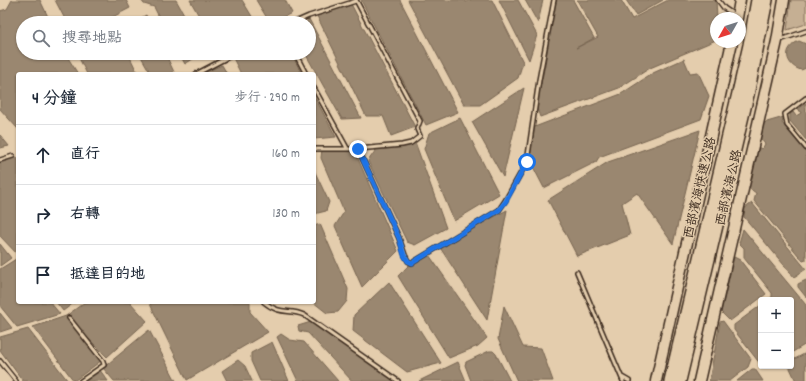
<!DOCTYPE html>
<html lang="zh-TW">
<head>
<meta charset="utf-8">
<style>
  :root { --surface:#fff; --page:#f2f2f3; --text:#1f2937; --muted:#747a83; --line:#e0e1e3 }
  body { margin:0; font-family:Dekko,"LXGW WenKai TC",sans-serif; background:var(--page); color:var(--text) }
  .controls { position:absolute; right:12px; bottom:12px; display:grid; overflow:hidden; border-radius:4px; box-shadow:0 1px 3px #0004 }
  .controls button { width:36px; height:36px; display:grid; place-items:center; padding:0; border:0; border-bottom:1px solid var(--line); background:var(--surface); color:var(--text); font:20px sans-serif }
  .compass { position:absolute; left:710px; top:12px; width:36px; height:36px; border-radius:50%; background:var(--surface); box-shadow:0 1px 3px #0004; rotate:231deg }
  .stop { position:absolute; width:12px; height:12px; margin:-9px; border:3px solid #1a73e8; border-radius:50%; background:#fff }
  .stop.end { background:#1a73e8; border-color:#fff; box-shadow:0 1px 4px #0008 }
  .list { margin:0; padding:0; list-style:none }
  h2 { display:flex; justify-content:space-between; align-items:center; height:52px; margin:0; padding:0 16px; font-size:17px }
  h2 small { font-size:13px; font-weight:400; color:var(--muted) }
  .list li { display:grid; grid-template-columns:26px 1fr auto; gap:12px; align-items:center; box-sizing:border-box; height:60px; padding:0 16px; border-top:1px solid var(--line) }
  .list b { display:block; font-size:15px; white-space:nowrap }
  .list em { font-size:13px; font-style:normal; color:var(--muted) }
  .icon { flex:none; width:22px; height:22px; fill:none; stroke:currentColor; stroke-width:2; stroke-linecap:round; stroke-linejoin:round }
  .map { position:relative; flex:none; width:806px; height:381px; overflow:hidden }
  .search { position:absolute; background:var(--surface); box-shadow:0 1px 3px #0004; left:16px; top:16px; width:300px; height:44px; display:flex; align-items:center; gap:10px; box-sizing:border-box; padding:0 14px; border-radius:22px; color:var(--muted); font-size:15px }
  .panel { position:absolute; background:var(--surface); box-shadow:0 1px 3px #0004; left:16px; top:72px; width:300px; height:232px; border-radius:4px }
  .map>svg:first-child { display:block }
  .green { fill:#c5af93; stroke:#806c58 }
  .water { fill:#9a876f; stroke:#74624f }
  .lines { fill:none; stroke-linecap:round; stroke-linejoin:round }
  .lane-casing { stroke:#3b2a1e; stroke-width:6 }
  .primary-casing { stroke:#3b2a1e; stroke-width:13 }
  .highway-casing { stroke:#3b2a1e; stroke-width:14 }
  .lane { stroke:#e4cdad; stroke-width:3 }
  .primary { stroke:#e4cdad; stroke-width:10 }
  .highway { stroke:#e4cdad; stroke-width:11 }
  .route { stroke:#1a73e8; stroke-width:5 }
  .labels { text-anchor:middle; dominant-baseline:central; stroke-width:3; stroke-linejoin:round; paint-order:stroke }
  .street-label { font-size:13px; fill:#3b2a1e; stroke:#e4cdad }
</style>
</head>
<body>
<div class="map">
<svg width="806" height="381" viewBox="0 0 806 381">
  <rect width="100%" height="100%" fill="#e4cdad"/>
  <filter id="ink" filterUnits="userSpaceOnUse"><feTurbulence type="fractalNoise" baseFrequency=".025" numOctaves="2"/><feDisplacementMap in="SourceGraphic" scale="8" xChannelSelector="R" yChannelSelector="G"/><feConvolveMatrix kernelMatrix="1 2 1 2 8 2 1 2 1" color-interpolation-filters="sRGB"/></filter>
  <g filter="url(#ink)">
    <path class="green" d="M791,0H806V24L787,30Z"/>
    <path class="water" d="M12,0H40L51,23H23V53H65L78,74H18V129L0,109V11L7,9Z
      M55,0H126L130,8L101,23H67Z
      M141,0H176L189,23H162L154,7L144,4Z
      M190,0H242L256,23H203Z
      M256,0H285L292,13L270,23Z
      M361,0H400L458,112L426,125Z
      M408,0H464L466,2L469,0H492L523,62L518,78L480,105H464Z
      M499,0H518L537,35L529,60Z
      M525,0H543L538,23Z
      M558,0H573L594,38L576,48L598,37L577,0H621L632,19L668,0H716L717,18H716V40L650,68L619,88L540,117L536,106L545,65L554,3Z
      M626,0H663L636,15Z
      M351,4L415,127L391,136L383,116H366L317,16Z
      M146,15L150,23H133Z
      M309,19L361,118L342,119L305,53H309V23H306Z
      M799,41L806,44V68L801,70C785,65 782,48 799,41Z
      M86,53H128L138,74H87L79,58Z
      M139,53H165L174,72L170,74H151Z
      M179,53H202L185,64Z
      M242,53H291L302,74H241L233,58Z
      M684,59L690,73L698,72L709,96L701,119L599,157L596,162L544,188L528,157L532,128L621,94L653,73Z
      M222,65L227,74H201Z
      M524,88L503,177L472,122Z
      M314,96L336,137L314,139Z
      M806,103V140L790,121V114L793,112L796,116L801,113L798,108Z
      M784,117L782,123L806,152V260L803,261L754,201L756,193L746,186L757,147L762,149L765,144L760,138V124Z
      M460,118L499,194L454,221L424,149L429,133Z
      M700,130L673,244L637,193L622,203L630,235L577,256L548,200L608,162Z
      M0,135L9,146L0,148Z
      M415,142L446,228L415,245L407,242L368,161L378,147Z
      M322,149L355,152L398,251L362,287L335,226L344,212L321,158Z
      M17,157L18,159V255L0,236V163Z
      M314,170L329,202L326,211L314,214Z
      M752,203L806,269L794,277L744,217L745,208Z
      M507,210L487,320L439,246Z
      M320,224L348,289L347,301L338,312L327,313L313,302L314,226Z
      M743,229L806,305V344L791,353V300H768L772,297V293L744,258V248L739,243Z
      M0,244L11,258L0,266Z
      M427,252L487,338L478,346L449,358L398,276L408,266Z
      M734,257L740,260L766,294L730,321L721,312Z
      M16,259L18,262V302H50L60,314L17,327L0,306V269Z
      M806,280V297L798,287V284Z
      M389,282L441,363L407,372L353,331L354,315Z
      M56,302H75L63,311Z
      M85,302H130L147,321L107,357L70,320L102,360L74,381L33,327L66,316Z
      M149,302H250V312L268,332L187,380Z
      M761,305V365L734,330V325Z
      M504,306L523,347L541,348L553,381H517L498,339Z
      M0,313L12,328L0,332Z
      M723,321L751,359L748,367L730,381H709L720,322Z
      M311,322L395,381H352L308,333L299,331L298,326Z
      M28,329L68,381H23L0,350V337Z
      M149,330L176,381H114L103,368Z
      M281,334L290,340L304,342L338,381H298L277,337Z
      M272,342L289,381H260L251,361V353Z
      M489,351H493L496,354L510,381H471L465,365L466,362Z
      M806,353V381H796L789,366H791V361Z
      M238,360L245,366L252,381H227L222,371Z
      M458,362L466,381H419Z
      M99,369L108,381H81Z
      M752,369H755L763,381H737Z"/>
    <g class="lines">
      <g class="lane-casing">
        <path id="lane" d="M718,0L724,8L736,16
          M293,23L309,16L356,1
          M780,40L806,31
          M295,53L306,74
          M196,74L236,53
          M314,88L347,148
          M806,98L785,114L787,125L806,148
          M314,149H358L402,145L411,143L420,136L417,129L420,121L356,0
          M358,149L399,238L405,255L408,261L412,263L499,210L505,201L527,162L539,80L554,0
          M0,160L13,156
          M577,272L623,381
          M264,302C281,316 289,308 304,315L398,381
          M69,318L103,361L104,365L81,381
          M0,361L16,381
          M622,377L629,381"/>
      </g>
      <g class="primary-casing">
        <path id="primary" d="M737,18L740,0
          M656,381L732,42
          M699,381L777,41L784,0"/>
      </g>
      <g class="highway-casing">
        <path id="highway" d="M670,381L738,93L749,45L757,0
          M680,381L748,95L767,0"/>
      </g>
      <use href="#lane" class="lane"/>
      <use href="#primary" class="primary"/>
      <use href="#highway" class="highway"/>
    </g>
  </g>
  <g class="lines" filter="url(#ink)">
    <path class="route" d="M358,149L399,238L404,255L408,261L412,263L499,210L506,201L527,162"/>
  </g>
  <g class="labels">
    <g class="street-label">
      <text transform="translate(701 188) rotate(-77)">西部濱海快速公路</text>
      <text transform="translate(730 188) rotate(-77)">西部濱海公路</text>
    </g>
  </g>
</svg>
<div class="controls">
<button>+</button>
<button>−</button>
</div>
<svg class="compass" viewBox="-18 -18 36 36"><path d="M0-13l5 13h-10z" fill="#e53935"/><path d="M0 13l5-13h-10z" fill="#747a83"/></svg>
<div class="stop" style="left:527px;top:162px"></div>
<div class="stop end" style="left:358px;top:149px"></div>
<div class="search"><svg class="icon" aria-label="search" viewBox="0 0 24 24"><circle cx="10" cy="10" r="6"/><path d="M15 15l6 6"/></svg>搜尋地點</div>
<section class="panel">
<h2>4 分鐘<small>步行 · 290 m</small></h2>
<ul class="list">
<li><svg class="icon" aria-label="ahead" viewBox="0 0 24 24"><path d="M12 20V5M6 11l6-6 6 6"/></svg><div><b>直行</b></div><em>160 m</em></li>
<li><svg class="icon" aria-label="right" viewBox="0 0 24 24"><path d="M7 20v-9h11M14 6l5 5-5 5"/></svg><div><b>右轉</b></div><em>130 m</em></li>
<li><svg class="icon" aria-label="arrive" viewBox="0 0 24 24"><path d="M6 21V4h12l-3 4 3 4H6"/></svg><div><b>抵達目的地</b></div></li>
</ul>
</section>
</div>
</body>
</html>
